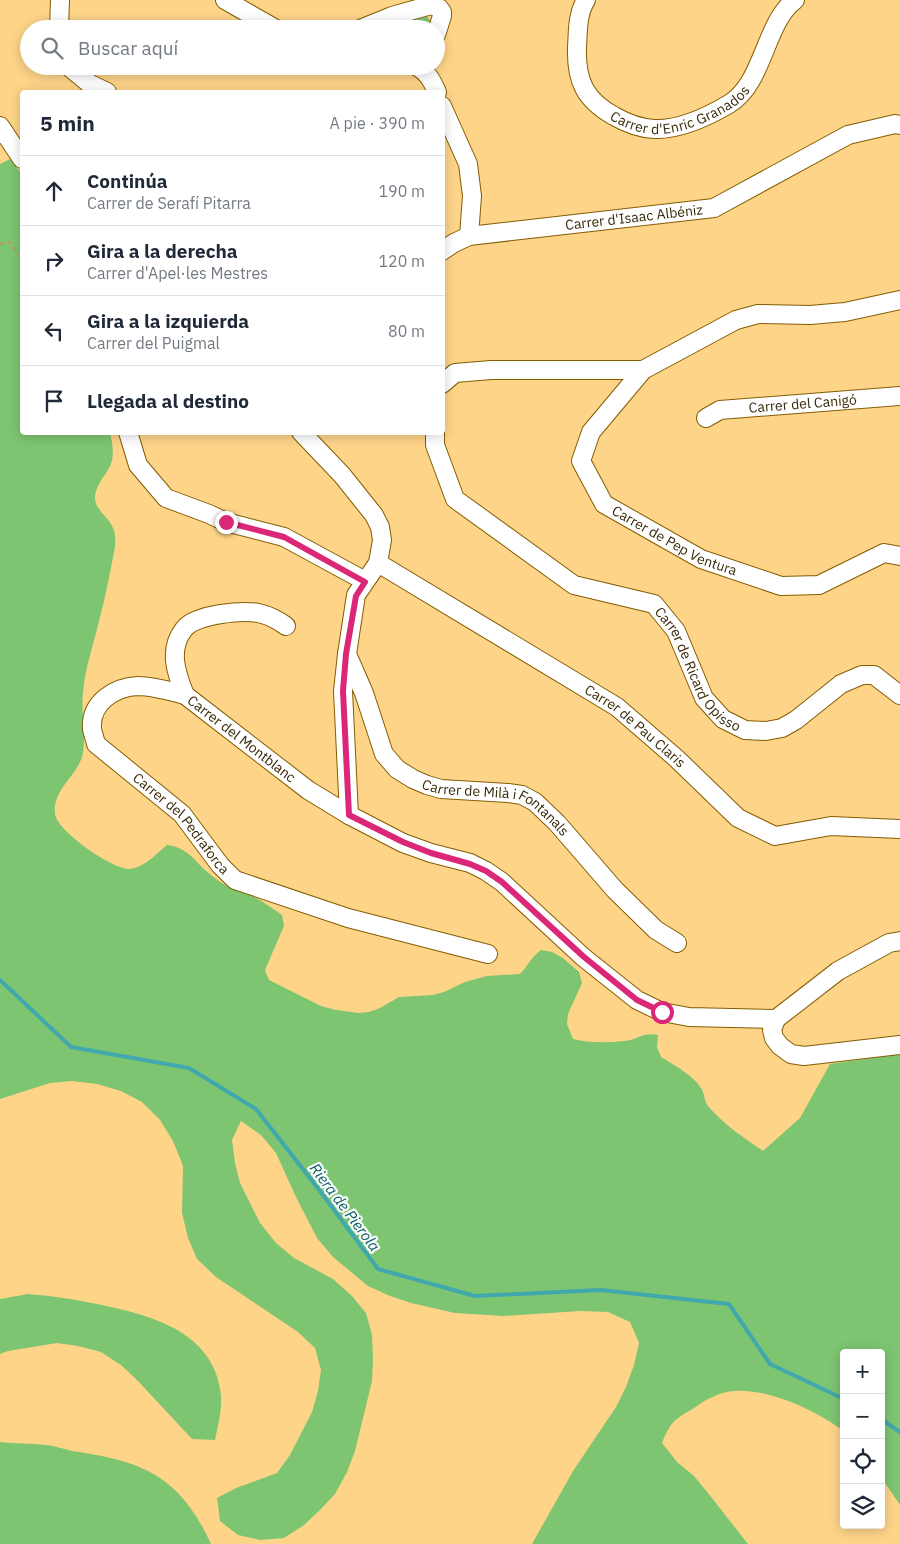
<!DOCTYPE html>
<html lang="es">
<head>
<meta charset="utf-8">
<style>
  :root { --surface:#fff; --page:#f2f2f3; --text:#1f2937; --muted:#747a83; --line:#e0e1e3 }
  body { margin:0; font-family:"IBM Plex Sans",sans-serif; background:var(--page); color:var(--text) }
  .controls { position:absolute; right:15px; bottom:15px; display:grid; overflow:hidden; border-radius:5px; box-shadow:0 2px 12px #0003 }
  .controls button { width:45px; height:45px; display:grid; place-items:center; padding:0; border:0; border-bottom:1px solid var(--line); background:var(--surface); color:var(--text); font:25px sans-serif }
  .stop { position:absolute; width:15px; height:15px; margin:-11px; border:4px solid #db2777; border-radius:50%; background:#fff }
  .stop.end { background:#db2777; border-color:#fff; box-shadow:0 1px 5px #0008 }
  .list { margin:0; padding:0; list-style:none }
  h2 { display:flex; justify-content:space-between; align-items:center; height:65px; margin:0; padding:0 20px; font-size:21px }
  h2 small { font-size:16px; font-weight:400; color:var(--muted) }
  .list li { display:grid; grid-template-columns:32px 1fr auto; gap:15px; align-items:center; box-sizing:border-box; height:70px; padding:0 20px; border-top:1px solid var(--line) }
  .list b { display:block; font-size:19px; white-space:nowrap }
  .list p { margin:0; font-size:16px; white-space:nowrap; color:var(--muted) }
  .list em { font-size:16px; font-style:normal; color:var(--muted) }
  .icon { flex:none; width:28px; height:28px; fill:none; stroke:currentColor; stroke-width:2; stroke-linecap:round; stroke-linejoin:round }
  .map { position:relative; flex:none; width:900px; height:1544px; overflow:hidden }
  .search { position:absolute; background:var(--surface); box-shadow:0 2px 12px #0003; left:20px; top:20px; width:425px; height:55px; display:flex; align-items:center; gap:12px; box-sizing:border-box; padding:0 18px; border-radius:28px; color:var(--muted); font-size:19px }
  .panel { position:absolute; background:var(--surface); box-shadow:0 2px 12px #0003; left:20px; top:90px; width:425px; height:345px; border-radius:5px }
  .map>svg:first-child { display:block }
  .green { fill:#7dc571 }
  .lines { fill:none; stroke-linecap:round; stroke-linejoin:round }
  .stream { stroke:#41a8ae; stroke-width:4 }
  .minor-casing { stroke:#835d02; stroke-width:20 }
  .path { stroke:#be9c5f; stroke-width:2.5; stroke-dasharray:4 4; stroke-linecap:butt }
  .minor { stroke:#fff; stroke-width:18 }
  .route { stroke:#db2777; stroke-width:6 }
  .labels { text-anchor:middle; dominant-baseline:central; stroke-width:4.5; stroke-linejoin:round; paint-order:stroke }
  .street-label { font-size:14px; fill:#382807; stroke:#fbfbfb }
  .water-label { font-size:15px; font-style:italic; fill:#066165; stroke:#fbfbfb }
</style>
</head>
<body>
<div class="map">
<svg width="900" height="1544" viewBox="0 0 900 1544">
  <rect width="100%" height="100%" fill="#fed489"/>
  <path class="green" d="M424,11L432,24L429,29H387Z
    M10,159L22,174V432L110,433C112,441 114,451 112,460C110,472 95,483 95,499C96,511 109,517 113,528C116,534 115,540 115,547C110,573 105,599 98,625C93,646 85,669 83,692C81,712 86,733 83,753C79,775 52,789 55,814C57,831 112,869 129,869C144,868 156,854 167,845C190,848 194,862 211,875C223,886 238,890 252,896C263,901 272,908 282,915L284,926L265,970L269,980L321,1006L336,1010L359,1013L369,1012L380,1008L399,997L433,995L444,992L465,982L487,976L520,974C529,965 531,957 541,950L552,952L563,958L579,972L582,983L568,1014L567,1024L573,1039C589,1043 607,1043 624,1041C639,1040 640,1032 658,1035L657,1047L661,1057C675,1066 692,1074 701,1088C705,1094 704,1101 708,1106C723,1124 744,1138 763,1151L800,1118L830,1064L900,1054V1505L881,1477V1353H844V1431C815,1410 769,1388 733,1391C719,1392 705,1400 694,1408C674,1420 671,1421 662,1443L677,1462L694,1476L708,1493L748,1544H532L573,1471L616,1407L626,1387L634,1365L639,1343L630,1322L608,1312L580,1311L503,1316L455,1313L411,1303L390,1296L368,1286L333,1257L317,1238L296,1197L276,1153L261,1135L241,1121L232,1140L235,1163L240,1183L260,1223L276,1243L294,1258L333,1279L352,1296L366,1313L372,1335L373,1359L372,1381L355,1451L347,1472L335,1494L321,1509L304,1525L284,1538L260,1540L238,1535L220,1521L217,1498L236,1488L277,1473L290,1455L312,1412L318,1391L321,1370L315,1348L298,1332L216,1277L197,1259L188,1238L182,1213L183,1166L173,1141L160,1120L142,1102L121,1091L97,1084L72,1081L50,1083L0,1099V164Z
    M28,1294C57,1296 83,1301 111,1307C160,1318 215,1336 221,1395C222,1410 218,1426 215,1440L192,1439L138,1381L121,1365L101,1352L78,1346L57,1343L8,1351L0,1354V1299Z
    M0,1442C15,1444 31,1443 46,1445C55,1446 64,1449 72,1451C143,1461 180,1476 211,1544H0Z"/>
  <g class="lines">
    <path class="stream" d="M0,980L71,1047L189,1068L256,1109L320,1191L378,1269L475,1296L601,1290L729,1304L770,1364L844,1399
      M881,1419L900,1432"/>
    <g class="minor-casing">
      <g id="minor">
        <path d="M225,0L276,29"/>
        <path id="s1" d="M586,0C577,14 578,32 577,48C576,81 585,100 614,116C626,123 639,128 654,129C680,130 707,117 729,104C764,83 765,22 795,0"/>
        <path d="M59,29L60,0"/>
        <path d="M360,29L392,16L431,5L439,8L442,12V16L436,35"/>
        <path d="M68,66L90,84L107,92"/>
        <path d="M416,66C428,72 432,81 437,92"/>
        <path d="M442,106L468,164L472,196L469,236L454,243L442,251"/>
        <path d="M0,126L22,159"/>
        <path id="s2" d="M469,236L714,208L848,135L895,124L900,125"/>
        <path id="s3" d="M900,300L845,312L810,315L758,314L736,320L643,370L591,432L581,461L604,504L701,559L781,586L819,585L884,553L900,556"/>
        <path d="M442,384L455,373L491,370H643"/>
        <path id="s4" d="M706,418L720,410L900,396"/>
        <path d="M128,432L138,465L166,498L209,514L226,522L284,537L365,581"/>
        <path d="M301,432L342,475L374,515L380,527L382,540L378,563L356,595L347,654L343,691L349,815"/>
        <path id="s5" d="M435,432V445L455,499L574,585L654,604L676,631L704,698L723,719L745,730L766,731L782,728L796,720L841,684L862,675H874L900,695"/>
        <path id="s6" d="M378,563L617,707L676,758L738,818L775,836L831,826L900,829"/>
        <path id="s7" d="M286,626C279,621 271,616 262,614C245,609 196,614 184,629C168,649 176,673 185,695L308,790L349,815L403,843L431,853L470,863L486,871L502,882L583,957L637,1000L662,1012L689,1017L776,1019L838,971L889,943L900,941"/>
        <path id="s8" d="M347,654L364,693L384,754L397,769L413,779L427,785L441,789L508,793L522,795L535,802L557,823L615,890L656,930L677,943"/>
        <path id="s9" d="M185,695C170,691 153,686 138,686C115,687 90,702 92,729C93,734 95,739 96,744L182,814L220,865L235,880L348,918L488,954"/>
        <path d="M776,1019L772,1030L774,1038L780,1046L791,1054L804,1056L900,1045"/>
      </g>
    </g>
    <path class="path" d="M0,244L9,242L22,258"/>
    <use href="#minor" class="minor"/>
  </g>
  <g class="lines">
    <path class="route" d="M226,522L284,537L365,582L356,596L346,654L343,691L349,815L403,842L431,853L470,864L486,871L502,882L584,957L637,1000L662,1012"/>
  </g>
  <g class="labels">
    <g class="street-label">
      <text stroke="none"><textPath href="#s1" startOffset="204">Carrer d'Enric Granados</textPath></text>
      <text stroke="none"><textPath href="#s2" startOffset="166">Carrer d'Isaac Albéniz</textPath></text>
      <text stroke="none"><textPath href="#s4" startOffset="99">Carrer del Canigó</textPath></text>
      <text stroke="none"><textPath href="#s3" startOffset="512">Carrer de Pep Ventura</textPath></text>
      <text stroke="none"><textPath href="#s5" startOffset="380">Carrer de Ricard Opisso</textPath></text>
      <text stroke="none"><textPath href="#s6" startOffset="305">Carrer de Pau Claris</textPath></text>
      <text stroke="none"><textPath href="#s7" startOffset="250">Carrer del Montblanc</textPath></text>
      <text stroke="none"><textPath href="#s8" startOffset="236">Carrer de Milà i Fontanals</textPath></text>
      <text stroke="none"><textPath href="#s9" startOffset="251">Carrer del Pedraforca</textPath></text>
    </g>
    <g class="water-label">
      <text transform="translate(345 1207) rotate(53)">Riera de Pierola</text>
    </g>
  </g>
</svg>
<div class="controls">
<button>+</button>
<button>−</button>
<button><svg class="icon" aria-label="locate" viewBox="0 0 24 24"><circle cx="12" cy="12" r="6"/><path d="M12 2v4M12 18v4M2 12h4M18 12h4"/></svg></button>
<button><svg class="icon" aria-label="layers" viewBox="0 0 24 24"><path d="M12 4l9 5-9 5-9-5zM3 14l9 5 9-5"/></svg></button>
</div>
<div class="stop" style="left:662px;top:1012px"></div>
<div class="stop end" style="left:226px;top:522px"></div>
<div class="search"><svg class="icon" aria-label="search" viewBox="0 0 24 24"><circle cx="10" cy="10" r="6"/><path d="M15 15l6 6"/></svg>Buscar aquí</div>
<section class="panel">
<h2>5 min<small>A pie · 390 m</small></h2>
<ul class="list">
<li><svg class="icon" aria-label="ahead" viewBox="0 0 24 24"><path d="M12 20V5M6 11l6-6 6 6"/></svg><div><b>Continúa</b><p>Carrer de Serafí Pitarra</p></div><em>190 m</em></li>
<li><svg class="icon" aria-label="right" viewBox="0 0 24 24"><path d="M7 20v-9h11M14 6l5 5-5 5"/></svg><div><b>Gira a la derecha</b><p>Carrer d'Apel·les Mestres</p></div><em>120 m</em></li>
<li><svg class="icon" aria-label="left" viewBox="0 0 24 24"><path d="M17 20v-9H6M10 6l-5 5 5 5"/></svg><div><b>Gira a la izquierda</b><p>Carrer del Puigmal</p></div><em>80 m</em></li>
<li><svg class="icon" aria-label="arrive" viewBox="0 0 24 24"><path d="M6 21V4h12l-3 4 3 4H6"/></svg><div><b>Llegada al destino</b></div></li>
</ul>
</section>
</div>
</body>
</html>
